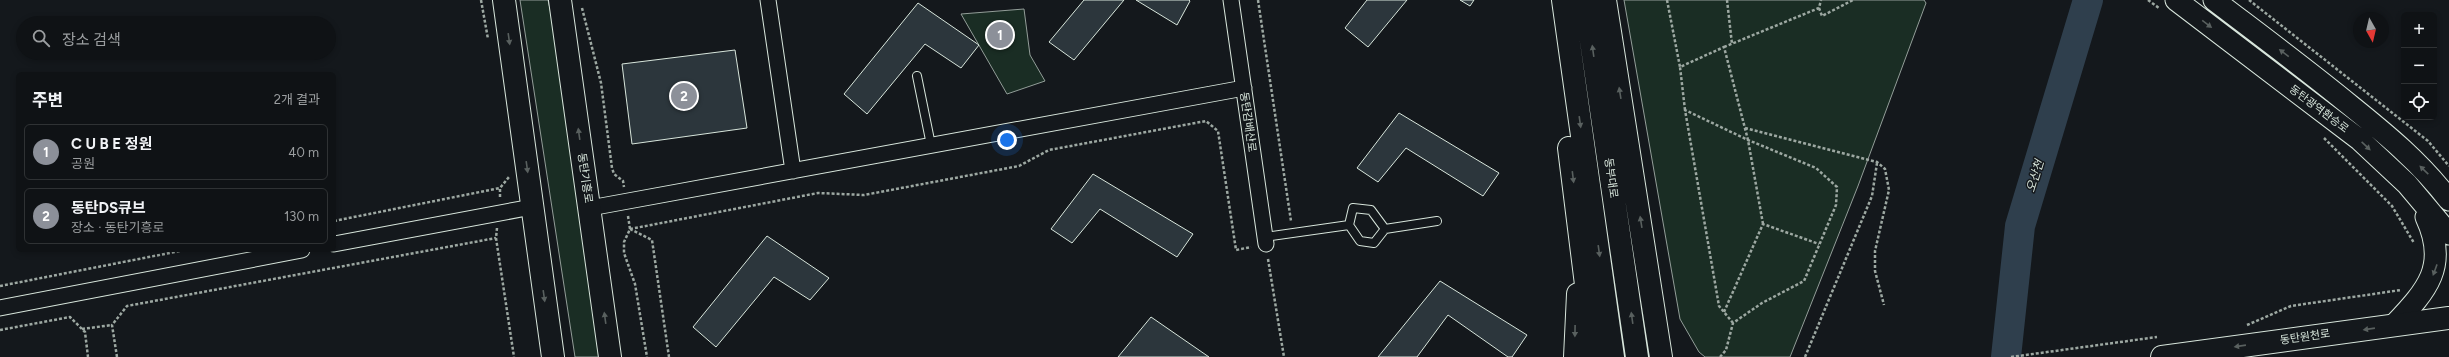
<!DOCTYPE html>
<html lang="ko">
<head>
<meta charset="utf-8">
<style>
  :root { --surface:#0f1215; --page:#1d2022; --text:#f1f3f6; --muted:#9b9ea0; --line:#2f3234; --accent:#8c9099 }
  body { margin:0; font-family:Figtree,"Noto Sans KR",sans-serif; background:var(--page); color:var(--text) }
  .controls { position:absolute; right:12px; top:12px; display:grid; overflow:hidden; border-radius:6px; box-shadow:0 2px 6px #0003 }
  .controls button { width:36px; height:36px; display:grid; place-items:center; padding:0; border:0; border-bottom:1px solid var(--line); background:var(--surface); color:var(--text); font:20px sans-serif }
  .compass { position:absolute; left:2353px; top:12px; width:36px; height:36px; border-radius:50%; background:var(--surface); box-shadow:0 2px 6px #0003; rotate:172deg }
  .you { position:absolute; left:1007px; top:140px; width:14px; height:14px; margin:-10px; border:3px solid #fff; border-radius:50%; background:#1a73e8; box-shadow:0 0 0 6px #1a73e833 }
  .badge { display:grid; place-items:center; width:26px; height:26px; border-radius:50%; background:var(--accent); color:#fff; font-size:13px; font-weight:700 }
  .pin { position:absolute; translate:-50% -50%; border:2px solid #fff; box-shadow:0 1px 4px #0006 }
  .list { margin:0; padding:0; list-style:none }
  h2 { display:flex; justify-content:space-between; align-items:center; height:52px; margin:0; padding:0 16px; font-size:17px }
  h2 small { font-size:13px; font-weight:400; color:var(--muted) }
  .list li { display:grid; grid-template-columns:26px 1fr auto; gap:12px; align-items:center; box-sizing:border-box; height:56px; margin:0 8px 8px; padding:0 8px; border:1px solid var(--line); border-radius:6px }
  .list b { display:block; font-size:15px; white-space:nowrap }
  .list p { margin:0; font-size:13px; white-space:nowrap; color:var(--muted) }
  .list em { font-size:13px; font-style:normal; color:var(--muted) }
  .icon { flex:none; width:22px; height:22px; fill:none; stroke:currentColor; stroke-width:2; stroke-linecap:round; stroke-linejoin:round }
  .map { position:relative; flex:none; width:2449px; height:357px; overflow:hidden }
  .search { position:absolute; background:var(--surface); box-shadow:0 2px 6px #0003; left:16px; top:16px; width:320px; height:44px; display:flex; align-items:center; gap:10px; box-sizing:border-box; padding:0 14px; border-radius:22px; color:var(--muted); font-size:15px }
  .panel { position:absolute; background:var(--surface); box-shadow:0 2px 6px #0003; left:16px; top:72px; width:320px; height:180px; border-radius:6px }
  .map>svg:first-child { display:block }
  .green { fill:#1a2d24; stroke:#939e99 }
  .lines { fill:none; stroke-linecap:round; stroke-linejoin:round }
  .river { stroke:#2f3f4d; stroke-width:30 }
  .building { fill:#2c363c; stroke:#d8e6dc }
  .lane-casing { stroke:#d8e6dc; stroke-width:10 }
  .street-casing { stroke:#d8e6dc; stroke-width:17 }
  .secondary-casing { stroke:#d8e6dc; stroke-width:23 }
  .primary-casing { stroke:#d8e6dc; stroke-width:24 }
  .highway-casing { stroke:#d8e6dc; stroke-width:24 }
  .path { stroke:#9da8a2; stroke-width:2.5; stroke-dasharray:3 2; stroke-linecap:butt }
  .lane { stroke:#14181c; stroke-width:8 }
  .street { stroke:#14181c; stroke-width:15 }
  .secondary { stroke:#14181c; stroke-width:21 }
  .primary { stroke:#14181c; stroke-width:22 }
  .highway { stroke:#14181c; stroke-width:22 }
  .oneway { fill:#59605f }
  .labels { text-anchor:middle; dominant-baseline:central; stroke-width:3; stroke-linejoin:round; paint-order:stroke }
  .street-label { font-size:11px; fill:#d8e6dc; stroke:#14181c }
  .water-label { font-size:12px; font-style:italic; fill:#d8e6dc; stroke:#14181c }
</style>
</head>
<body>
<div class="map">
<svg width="2449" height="357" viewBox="0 0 2449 357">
  <rect width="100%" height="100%" fill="#14181c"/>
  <path class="green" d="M520,0H548L558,44L603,357H575Z
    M1624,0H1924L1926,3L1858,186L1790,357H1705L1699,352L1680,319Z
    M1024,9L1030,55L1045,81L1007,94L961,14Z"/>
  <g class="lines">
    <path class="river" d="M2006,357L2020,226L2088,0"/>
  </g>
  <path class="building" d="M1084,0H1124L1074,60L1049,42Z
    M1136,0H1189L1190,1L1177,25Z
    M1367,0H1407L1368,47L1345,28Z
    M1460,0H1474L1470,6Z
    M918,3L979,45L961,68L925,44L867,114L844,94Z
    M735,50L747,128L632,144L622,64Z
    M1399,113L1499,173L1483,196L1406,148L1378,182L1357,168Z
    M1093,174L1193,234L1177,257L1100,209L1072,243L1051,229Z
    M767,236L829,278L810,300L774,277L716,347L693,327Z
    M1440,281L1527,335L1512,357H1508L1448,315L1417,357H1378Z
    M1151,317L1209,357H1118Z"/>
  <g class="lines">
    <g class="lane-casing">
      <path id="lane" d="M917,76L931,145
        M1385,229L1437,221
        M1265,237L1349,225L1360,241L1374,243L1385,229L1371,210L1353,208L1349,225"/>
    </g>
    <g class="street-casing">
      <path id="street" d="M768,0L793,171
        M1231,0L1266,244
        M590,208L1244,88
        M334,244L532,207
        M0,308L302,250"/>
    </g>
    <g class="secondary-casing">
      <path id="secondary" d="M2176,0L2360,140L2407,184L2449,234
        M2214,0C2260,35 2306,69 2351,106C2387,135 2421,163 2449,200
        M2394,325C2427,290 2449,266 2426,217"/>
    </g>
    <g class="primary-casing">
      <path id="primary" d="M504,0L553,357
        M560,0L610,357
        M2162,357L2449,318"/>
    </g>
    <g class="highway-casing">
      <path id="highway" d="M1563,0L1613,357
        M1585,0L1637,357
        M1605,0L1661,357
        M1569,148L1595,357
        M1575,357L1578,294"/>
    </g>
    <path class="path" d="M481,0L488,39
      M1258,0L1291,221
      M1667,0L1680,67
      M1727,0L1732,44
      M2148,0L2159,8
      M2249,0L2428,141L2449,166
      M582,8L601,83L612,168L614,174L623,181L624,187
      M1819,8L1822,16L1853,0
      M1724,47L1819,8L1821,0
      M1685,110L1680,67L1724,47L1748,140L1763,224
      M1745,128L1877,162L1885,169L1889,190L1875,251V271L1884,305
      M2324,138L2392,206L2414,243
      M500,197V188L509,177
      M628,216L630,229L624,242V253L635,284L647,357
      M334,221L500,188
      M497,228L496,238L514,357
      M630,229L818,193L864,195L1019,166L1049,150L1206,121L1218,131L1236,250L1251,247
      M630,229L652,240L669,357
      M1268,259L1284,357
      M0,286L185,250
      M1724,312L1763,224L1819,244
      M2247,325L2291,306L2401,290
      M82,329L112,325
      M0,330L70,317L85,332L88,357
      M117,357L112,325L127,306L496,238
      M1720,357L1726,350L1733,323L1762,303L1804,281L1836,205L1837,187L1816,168L1748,140L1685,110L1719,306L1733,323
      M1805,357L1872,196L1877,163
      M2011,357L2157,337"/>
    <use href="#lane" class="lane"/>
    <use href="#street" class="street"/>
    <use href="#secondary" class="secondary"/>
    <use href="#primary" class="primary"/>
    <use href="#highway" class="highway"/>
  </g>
  <defs><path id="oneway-solid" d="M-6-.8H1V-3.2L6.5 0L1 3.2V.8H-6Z"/></defs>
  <g class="oneway">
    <use href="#oneway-solid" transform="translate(2207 24) rotate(37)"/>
    <use href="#oneway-solid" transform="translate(509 39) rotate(82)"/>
    <use href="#oneway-solid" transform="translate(1593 51) rotate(-98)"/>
    <use href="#oneway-solid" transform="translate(2284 53) rotate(-143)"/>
    <use href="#oneway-solid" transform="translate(1620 93) rotate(-99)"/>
    <use href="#oneway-solid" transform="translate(1580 122) rotate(82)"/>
    <use href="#oneway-solid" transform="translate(579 134) rotate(-98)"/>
    <use href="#oneway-solid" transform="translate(2366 146) rotate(43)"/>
    <use href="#oneway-solid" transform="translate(527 167) rotate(82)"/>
    <use href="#oneway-solid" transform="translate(2424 170) rotate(-136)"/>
    <use href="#oneway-solid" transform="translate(1573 177) rotate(83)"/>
    <use href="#oneway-solid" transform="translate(1641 222) rotate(-99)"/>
    <use href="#oneway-solid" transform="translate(1599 251) rotate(82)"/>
    <use href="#oneway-solid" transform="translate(2435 270) rotate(110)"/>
    <use href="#oneway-solid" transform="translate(544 296) rotate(82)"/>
    <use href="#oneway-solid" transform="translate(605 318) rotate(-98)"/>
    <use href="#oneway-solid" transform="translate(1632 318) rotate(-98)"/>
    <use href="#oneway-solid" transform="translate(2369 329) rotate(172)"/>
    <use href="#oneway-solid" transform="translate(1575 331) rotate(91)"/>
    <use href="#oneway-solid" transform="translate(2240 346) rotate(172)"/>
  </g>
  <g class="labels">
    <g class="street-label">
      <text transform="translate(2319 109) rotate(37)">동탄광역환승로</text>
      <text transform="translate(1248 122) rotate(82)">동탄감배산로</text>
      <text transform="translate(585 178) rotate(82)">동탄기흥로</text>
      <text transform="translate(1611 178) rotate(82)">동부대로</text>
      <text transform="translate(2305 337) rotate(-8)">동탄원천로</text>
    </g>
    <g class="water-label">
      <text transform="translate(2035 176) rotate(-73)">오산천</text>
    </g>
  </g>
</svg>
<div class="controls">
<button>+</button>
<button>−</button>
<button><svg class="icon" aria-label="locate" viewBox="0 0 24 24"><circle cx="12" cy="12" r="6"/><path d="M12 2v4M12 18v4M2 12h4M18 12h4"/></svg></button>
</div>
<svg class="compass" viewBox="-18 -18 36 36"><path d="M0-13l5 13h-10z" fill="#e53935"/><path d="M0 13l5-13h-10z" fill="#9b9ea0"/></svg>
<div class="you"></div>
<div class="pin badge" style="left:1000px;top:35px">1</div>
<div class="pin badge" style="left:684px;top:96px">2</div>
<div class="search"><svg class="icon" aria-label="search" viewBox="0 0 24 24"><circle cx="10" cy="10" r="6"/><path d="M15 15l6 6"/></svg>장소 검색</div>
<section class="panel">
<h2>주변<small>2개 결과</small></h2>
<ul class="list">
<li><span class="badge">1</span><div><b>C U B E 정원</b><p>공원</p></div><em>40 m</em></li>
<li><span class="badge">2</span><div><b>동탄DS큐브</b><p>장소 · 동탄기흥로</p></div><em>130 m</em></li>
</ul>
</section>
</div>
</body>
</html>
